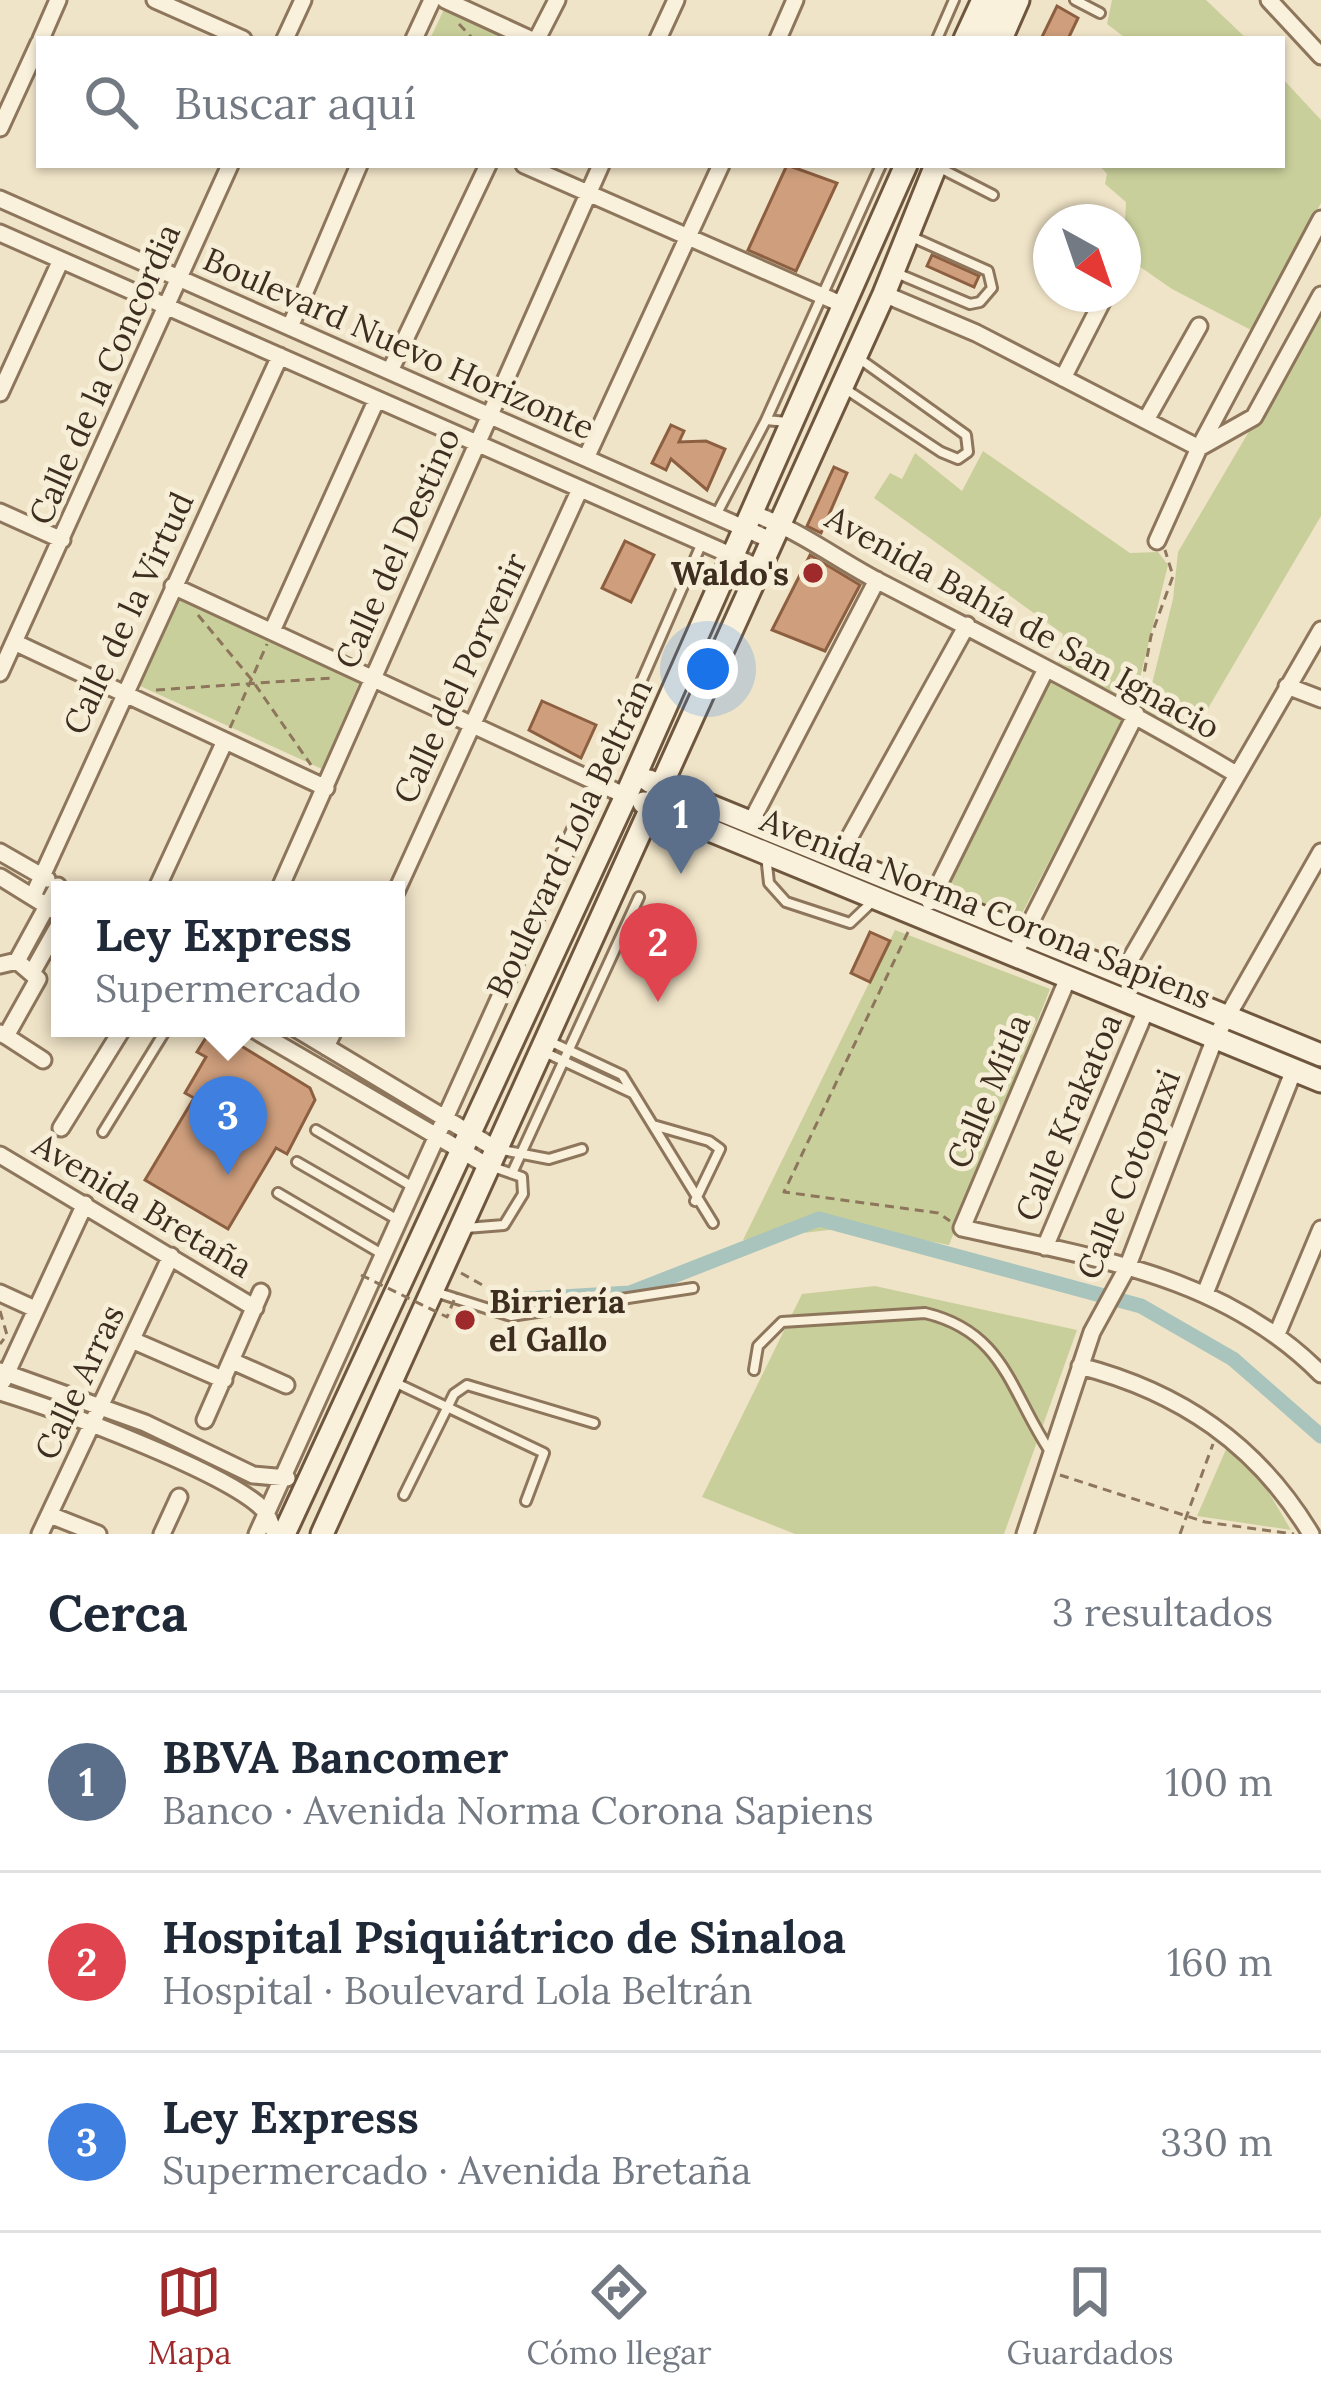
<!DOCTYPE html>
<html lang="es">
<head>
<meta charset="utf-8">
<style>
  :root { --surface:#fff; --page:#f2f2f3; --text:#1f2937; --muted:#747a83; --line:#e0e1e3; --accent:#9e2a2b }
  body { margin:0; font-family:Lora,serif; background:var(--page); color:var(--text) }
  .compass { position:absolute; left:1033px; top:204px; width:108px; height:108px; border-radius:50%; background:var(--surface); box-shadow:0 3px 9px #0004; rotate:140deg }
  .you { position:absolute; left:708px; top:669px; width:42px; height:42px; margin:-30px; border:9px solid #fff; border-radius:50%; background:#1a73e8; box-shadow:0 0 0 18px #1a73e833 }
  .badge { display:grid; place-items:center; width:78px; height:78px; border-radius:50%; background:var(--accent); color:#fff; font-size:39px; font-weight:700 }
  .pin { position:absolute; translate:-50% -99px; filter:drop-shadow(0 3px 6px #0008) }
  .pin::after { content:''; position:absolute; top:63px; width:42px; height:36px; background:inherit; clip-path:polygon(0 0,100% 0,50% 100%) }
  .popup { position:absolute; left:51px; top:881px; width:354px; height:156px; box-sizing:border-box; display:grid; place-content:center; border-radius:0px; background:var(--surface); filter:drop-shadow(0 3px 9px #0005); font-size:39px; white-space:nowrap; color:var(--muted) }
  .popup b { font-size:45px; color:var(--text) }
  .popup::after { content:''; position:absolute; left:50%; top:100%; margin-left:-24px; border:24px solid transparent; border-top-color:var(--surface) }
  .list { margin:0; padding:0; list-style:none }
  h2 { display:flex; justify-content:space-between; align-items:center; height:156px; margin:0; padding:0 48px; font-size:51px }
  h2 small { font-size:39px; font-weight:400; color:var(--muted) }
  .list li { display:grid; grid-template-columns:78px 1fr auto; gap:36px; align-items:center; box-sizing:border-box; height:180px; padding:0 48px; border-top:3px solid var(--line) }
  .list b { display:block; font-size:45px; white-space:nowrap }
  .list p { margin:0; font-size:39px; white-space:nowrap; color:var(--muted) }
  .list em { font-size:39px; font-style:normal; color:var(--muted) }
  .icon { flex:none; width:66px; height:66px; fill:none; stroke:currentColor; stroke-width:2; stroke-linecap:round; stroke-linejoin:round }
  .map { position:relative; flex:none; width:1321px; height:1534px; overflow:hidden }
  .search { position:absolute; background:var(--surface); box-shadow:0 3px 9px #0004; left:36px; right:36px; top:36px; height:132px; display:flex; align-items:center; gap:30px; box-sizing:border-box; padding:0 42px; border-radius:0px; color:var(--muted); font-size:45px }
  .sheet { height:696px; background:var(--surface) }
  nav { display:flex; justify-content:space-around; align-items:center; box-sizing:border-box; height:168px; border-top:3px solid var(--line); background:var(--surface); font-size:33px; color:var(--muted) }
  nav a { display:grid; justify-items:center; gap:6px }
  nav .on { color:var(--accent) }
  .map>svg:first-child { display:block }
  .green { fill:#c9cf9b }
  .lines { fill:none; stroke-linecap:round; stroke-linejoin:round }
  .canal { stroke:#a9c4bc; stroke-width:15 }
  .building { fill:#cf9f7d; stroke:#8d5f41; stroke-width:3 }
  .lane-casing { stroke:#8d765c; stroke-width:14 }
  .street-casing { stroke:#8d765c; stroke-width:21 }
  .secondary-casing { stroke:#6f573f; stroke-width:27 }
  .path { stroke:#8d765c; stroke-width:3; stroke-dasharray:9 6; stroke-linecap:butt }
  .lane { stroke:#faf1dc; stroke-width:8 }
  .street { stroke:#faf1dc; stroke-width:15 }
  .secondary { stroke:#faf1dc; stroke-width:21 }
  .path-bridge { stroke:#8d765c; stroke-width:3; stroke-dasharray:9 6; stroke-linecap:butt }
  .poi-dot { fill:#9e2a2b; stroke:#f7eed8; stroke-width:4.5 }
  .labels { text-anchor:middle; dominant-baseline:central; stroke-width:10; stroke-linejoin:round; paint-order:stroke }
  .street-label { font-size:33px; fill:#3d2e20; stroke:#f7eed8 }
  .poi-label { font-size:33px; font-weight:bold; fill:#3d2e20; stroke:#f7eed8; text-anchor:end }
</style>
</head>
<body>
<div class="map">
<svg width="1321" height="1534" viewBox="0 0 1321 1534">
  <rect width="100%" height="100%" fill="#f0e4c8"/>
  <path class="green" d="M1112,0H1206L1247,39H1127L1107,24Z
    M446,5L523,39H430Z
    M1282,78L1321,120V203L1251,330L1172,289L1123,255L1126,202L1105,184L1107,174L1099,165H1282Z
    M1321,309V516L1190,739L1145,712L1173,599L1178,552Z
    M983,451L1130,553L1158,552L1168,565L1133,706L1058,662L1063,634L874,498L890,473L902,479L915,453L962,491Z
    M180,596L361,678L322,769L138,685Z
    M1053,678L1124,718L1017,923L941,892Z
    M895,930L1050,989L949,1245L855,1227L743,1240Z
    M875,1286L1077,1330L1004,1534H795L702,1497L802,1294Z
    M1227,1447L1265,1486L1291,1530L1197,1516Z"/>
  <g class="lines">
    <path class="canal" d="M509,1300L630,1293L819,1219L1141,1306L1233,1359L1321,1436"/>
  </g>
  <path class="building" d="M1057,6L1078,18L1068,39H1041Z
    M787,165L837,183L796,271L748,250Z
    M932,255L979,276L974,287L927,266Z
    M671,425L684,431L679,442L706,441L725,449L707,490L671,459L666,470L652,463Z
    M834,467L847,473L821,533L807,526Z
    M625,541L654,555L631,602L602,588Z
    M810,555L860,585L825,651L772,630Z
    M542,701L596,725L581,758L529,730Z
    M870,932L890,941L870,982L851,973Z
    M212,1028L310,1088L315,1100L287,1154L276,1148L228,1229L145,1180L194,1098L185,1093L206,1057L197,1052Z"/>
  <g class="lines">
    <g class="lane-casing">
      <path id="lane" d="M1075,0L1100,13
        M937,39L954,0
        M936,166L993,195
        M894,272L970,304L980,302L992,288L988,271L912,237
        M847,390L941,452L958,459L968,452L966,435L857,357
        M766,420L881,165
        M716,515L766,420L787,422
        M599,778L701,545
        M766,855L769,883L786,902L850,923L872,902
        M547,1040L622,1075L713,1223
        M542,1051L632,1093
        M653,1125L709,1141L720,1149L695,1201
        M316,1130L413,1187
        M103,1132L167,1028
        M502,1150L549,1159L582,1149
        M297,1162L398,1220
        M513,1171L639,897
        M278,1193L382,1254
        M466,1228L504,1225L523,1194L522,1177L490,1166
        M432,1291L511,1316L693,1288
        M754,1370L758,1346L782,1322L925,1313C1005,1332 1010,1392 1051,1453
        M392,1381L544,1453L526,1501
        M404,1495L454,1394L467,1385L594,1423"/>
    </g>
    <g class="street-casing">
      <path id="street" d="M155,0L243,39
        M445,0L530,39
        M1269,0L1321,56
        M41,39L58,0
        M285,39L303,0
        M414,39L432,0
        M537,39L557,0
        M658,39L676,0
        M778,39L795,0
        M0,128L39,43
        M524,165L841,304
        M0,199L773,541
        M0,233L760,568
        M884,294L976,333L1199,448
        M290,327L359,165
        M390,371L488,165
        M1063,378L1106,294
        M0,393L61,260
        M1146,420L1199,326
        M1199,448L1254,417L1321,295
        M586,458L721,165
        M0,512L62,540
        M751,513C798,529 836,559 880,582C1000,644 1120,705 1236,774
        M1157,541L1199,448L1321,219
        M173,586L626,796
        M272,631L377,399
        M14,642L326,788
        M0,673L230,165
        M1287,686L1321,699
        M751,822L877,580
        M0,852L47,879
        M838,858L967,625
        M0,877L60,914
        M156,890L225,741
        M279,890L601,165
        M396,892L580,489
        M33,896L280,356
        M930,902L1046,669
        M1014,955L1136,714
        M17,961L58,886
        M0,965L17,961L38,979L6,1036L0,1033
        M33,971L60,923
        M1122,974L1321,630
        M1068,978L962,1228C1093,1258 1223,1275 1321,1374
        M251,1028L488,1166
        M295,1028L496,1149
        M6,1036L43,1060
        M326,1047L335,1028
        M61,1128L123,1028
        M0,1155L255,1308
        M1045,1247L1146,1010
        M1206,1291L1294,1070
        M0,1293L35,1309
        M1277,1334L1321,1229
        M132,1340L224,1380
        M232,1361L286,1385
        M1080,1366C1180,1392 1257,1444 1311,1534
        M0,1371L145,1423L253,1475L287,1478
        M3,1381L85,1204
        M0,1392C56,1409 225,1471 263,1509C269,1516 271,1525 275,1534
        M205,1420L261,1292
        M50,1515L98,1534
        M40,1534L171,1256
        M162,1534L179,1497
        M257,1534L598,780
        M1025,1534L1092,1332L1127,1268L1215,1038L1321,852"/>
    </g>
    <g class="secondary-casing">
      <path id="secondary" d="M965,39L983,0
        M984,39L1001,0
        M1001,39L1018,0
        M649,781L1321,1055
        M644,803L1321,1081
        M284,1534L626,796L906,165
        M322,1534L884,294L936,165"/>
    </g>
    <path class="path" d="M459,24L473,39
      M198,615L252,680L311,765
      M156,690L332,678
      M1139,701L1151,636L1173,576L1165,550
      M230,728L267,644
      M908,932L784,1192L938,1213L950,1221
      M461,1273L509,1300
      M0,1311L7,1335L0,1344
      M1060,1475L1205,1522L1294,1534
      M1180,1534L1213,1444"/>
    <use href="#lane" class="lane"/>
    <use href="#street" class="street"/>
    <use href="#secondary" class="secondary"/>
    <path class="path-bridge" d="M361,1275L447,1317L457,1293"/>
  </g>
  <g class="poi-dot">
    <circle cx="813" cy="573" r="12"/>
    <circle cx="465" cy="1320" r="12"/>
  </g>
  <g class="labels">
    <g class="street-label">
      <text transform="translate(399 343) rotate(24)">Boulevard Nuevo Horizonte</text>
      <text transform="translate(104 374) rotate(-66)">Calle de la Concordia</text>
      <text transform="translate(397 548) rotate(-66)">Calle del Destino</text>
      <text transform="translate(128 613) rotate(-65)">Calle de la Virtud</text>
      <text transform="translate(1023 622) rotate(29)">Avenida Bahía de San Ignacio</text>
      <text transform="translate(460 678) rotate(-65)">Calle del Porvenir</text>
      <text transform="translate(569 838) rotate(-65)">Boulevard Lola Beltrán</text>
      <text transform="translate(986 908) rotate(22)">Avenida Norma Corona Sapiens</text>
      <text transform="translate(988 1091) rotate(-67)">Calle Mitla</text>
      <text transform="translate(1068 1117) rotate(-67)">Calle Krakatoa</text>
      <text transform="translate(1128 1174) rotate(-68)">Calle Cotopaxi</text>
      <text transform="translate(143 1205) rotate(31)">Avenida Bretaña</text>
      <text transform="translate(79 1382) rotate(-65)">Calle Arras</text>
    </g>
    <g class="poi-label">
      <text x="789" y="573">Waldo's</text>
      <text x="489" y="1301" text-anchor="start">Birriería<tspan x="489" dy="38">el Gallo</tspan></text>
    </g>
  </g>
</svg>
<svg class="compass" viewBox="-18 -18 36 36"><path d="M0-13l5 13h-10z" fill="#e53935"/><path d="M0 13l5-13h-10z" fill="#747a83"/></svg>
<div class="you"></div>
<div class="pin badge" style="left:681px;top:874px;background:#5c6f8a">1</div>
<div class="pin badge" style="left:658px;top:1002px;background:#e0444e">2</div>
<div class="pin badge" style="left:228px;top:1175px;background:#3f7fe0">3</div>
<div class="popup"><b>Ley Express</b>Supermercado</div>
<div class="search"><svg class="icon" aria-label="search" viewBox="0 0 24 24"><circle cx="10" cy="10" r="6"/><path d="M15 15l6 6"/></svg>Buscar aquí</div>
</div>
<section class="sheet">
<h2>Cerca<small>3 resultados</small></h2>
<ul class="list">
<li><span class="badge" style="background:#5c6f8a">1</span><div><b>BBVA Bancomer</b><p>Banco · Avenida Norma Corona Sapiens</p></div><em>100 m</em></li>
<li><span class="badge" style="background:#e0444e">2</span><div><b>Hospital Psiquiátrico de Sinaloa</b><p>Hospital · Boulevard Lola Beltrán</p></div><em>160 m</em></li>
<li><span class="badge" style="background:#3f7fe0">3</span><div><b>Ley Express</b><p>Supermercado · Avenida Bretaña</p></div><em>330 m</em></li>
</ul>
</section>
<nav>
<a class="on"><svg class="icon" aria-label="map" viewBox="0 0 24 24"><path d="M3 6l6-2 6 2 6-2v14l-6 2-6-2-6 2zM9 4v14M15 6v14"/></svg>Mapa</a>
<a><svg class="icon" aria-label="directions" viewBox="0 0 24 24"><path d="M12 3l9 9-9 9-9-9zM9 14v-3h6M13 9l2 2-2 2"/></svg>Cómo llegar</a>
<a><svg class="icon" aria-label="saved" viewBox="0 0 24 24"><path d="M7 4h10v16l-5-4-5 4z"/></svg>Guardados</a>
</nav>
</body>
</html>
